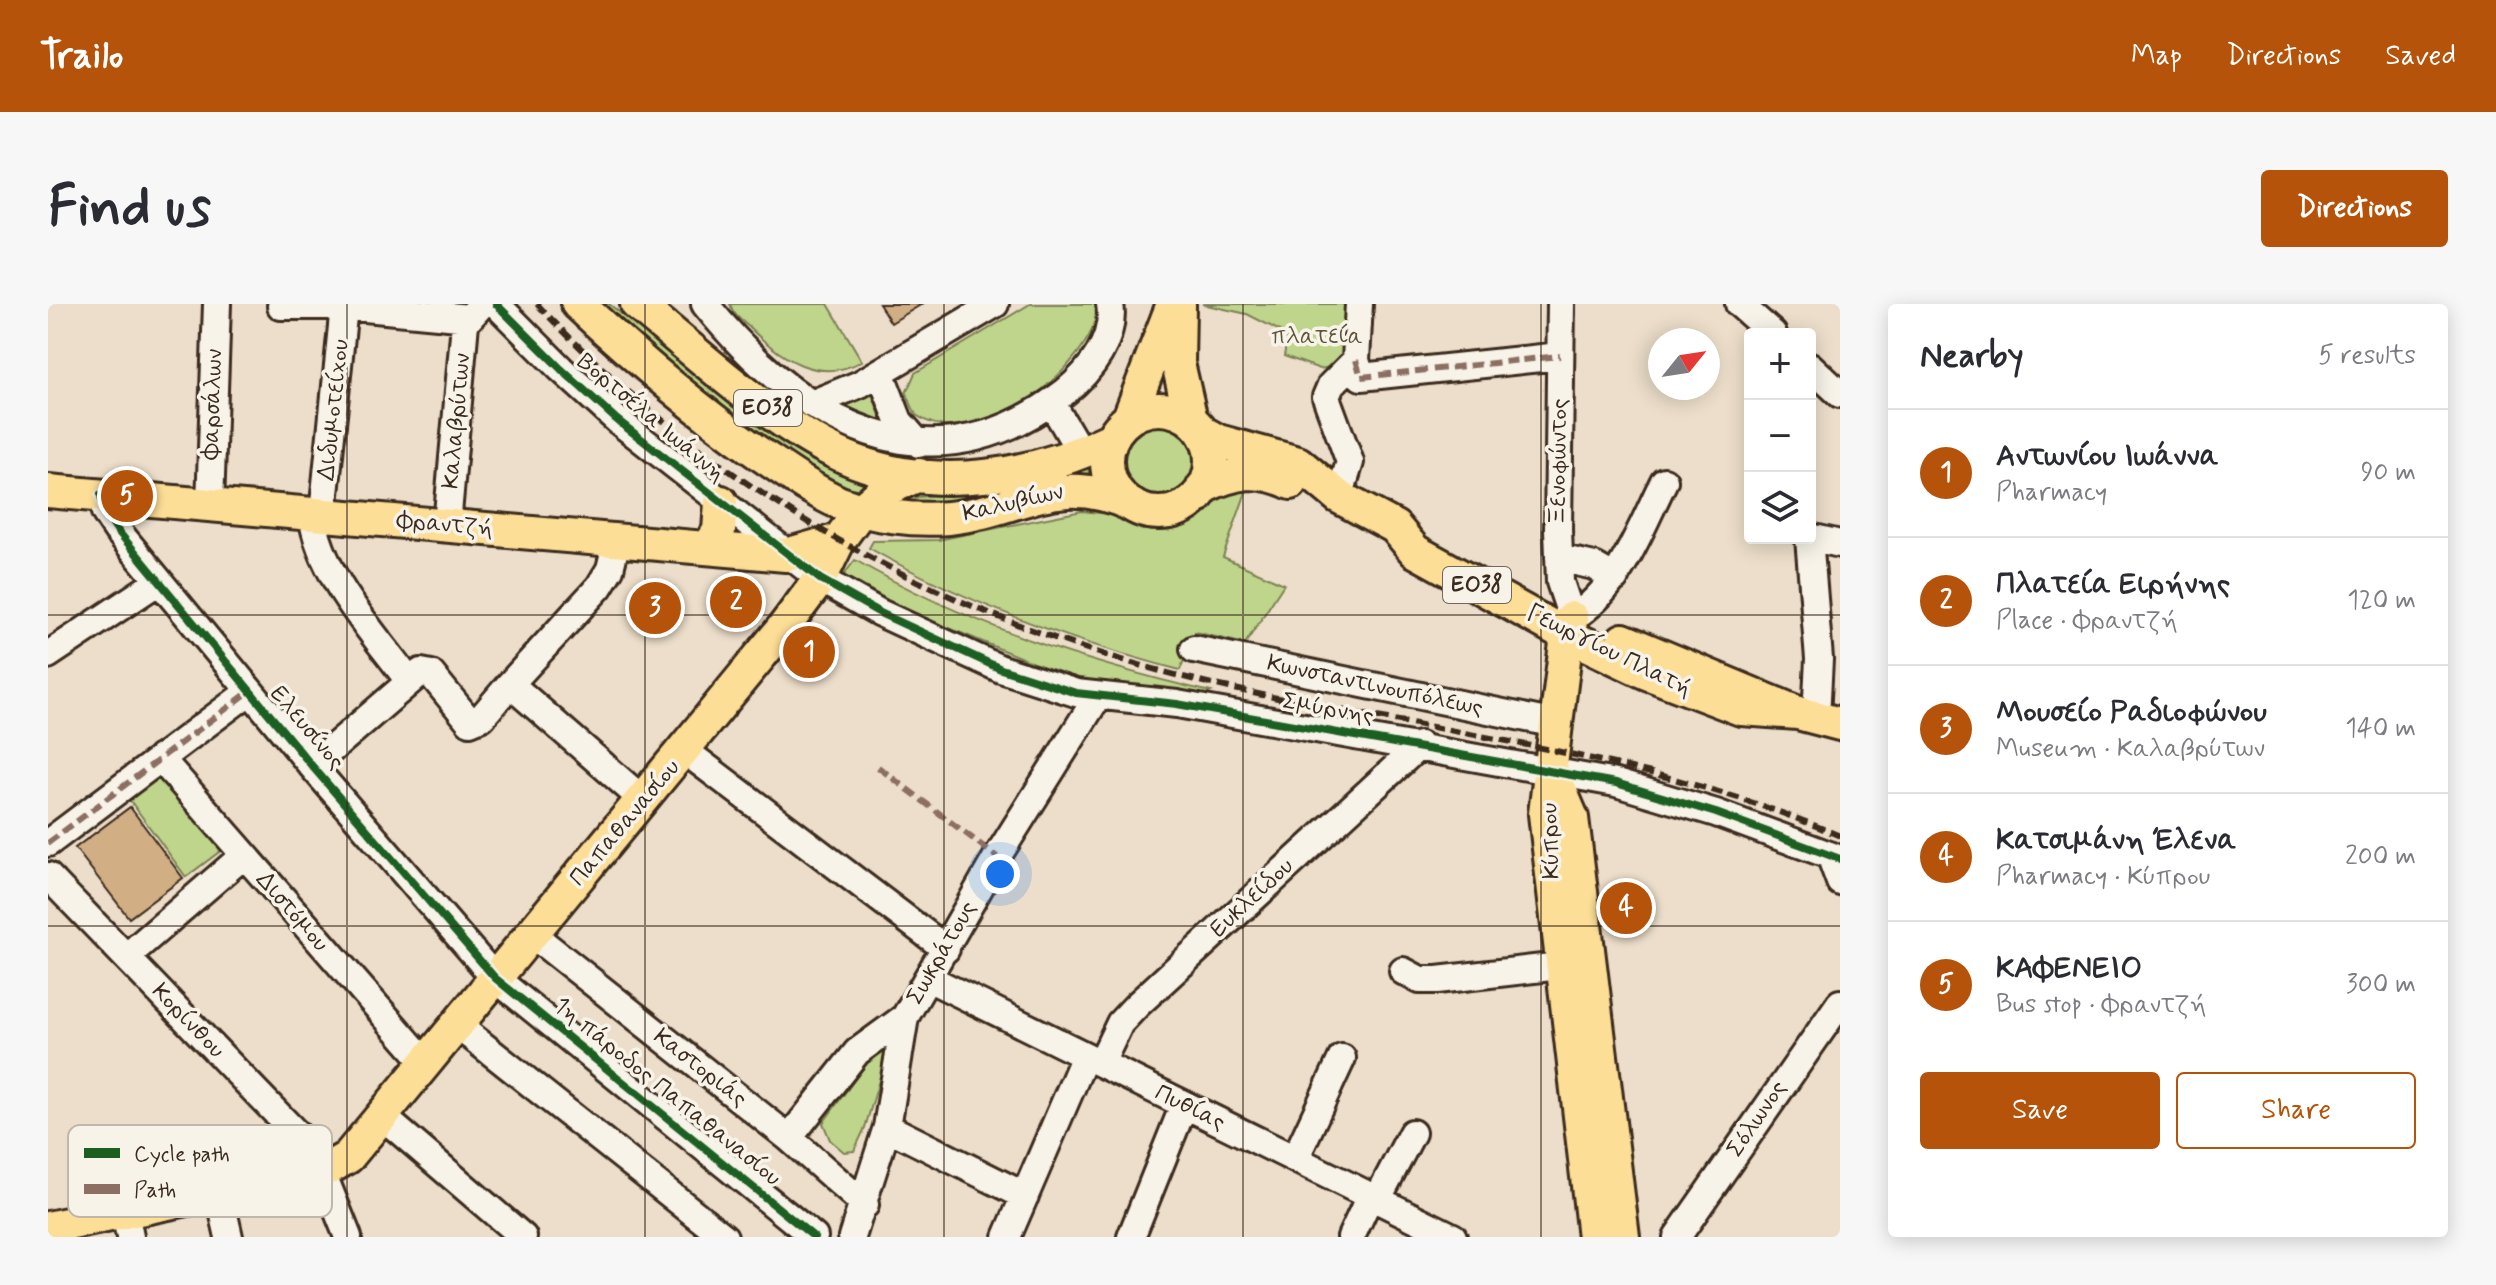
<!DOCTYPE html>
<html lang="en">
<head>
<meta charset="utf-8">
<style>
  :root { --surface:#fff; --page:#f7f7f7; --text:#2b2b33; --muted:#7c7c81; --line:#e1e1e2; --accent:#b45309 }
  body { margin:0; font-family:Mynerve,sans-serif; background:var(--page); color:var(--text) }
  .controls { position:absolute; right:24px; top:24px; display:grid; overflow:hidden; border-radius:8px; box-shadow:0 4px 20px #0003 }
  .controls button { width:72px; height:72px; display:grid; place-items:center; padding:0; border:0; border-bottom:2px solid var(--line); background:var(--surface); color:var(--text); font:40px sans-serif }
  .compass { position:absolute; left:1600px; top:24px; width:72px; height:72px; border-radius:50%; background:var(--surface); box-shadow:0 4px 20px #0003; rotate:60deg }
  .you { position:absolute; left:952px; top:570px; width:28px; height:28px; margin:-20px; border:6px solid #fff; border-radius:50%; background:#1a73e8; box-shadow:0 0 0 12px #1a73e833 }
  .badge { display:grid; place-items:center; width:52px; height:52px; border-radius:50%; background:var(--accent); color:#fff; font-size:26px; font-weight:700 }
  .pin { position:absolute; translate:-50% -50%; border:4px solid #fff; box-shadow:0 2px 8px #0006 }
  .list { margin:0; padding:0; list-style:none }
  h2 { display:flex; justify-content:space-between; align-items:center; height:104px; margin:0; padding:0 32px; font-size:34px }
  h2 small { font-size:26px; font-weight:400; color:var(--muted) }
  .list li { display:grid; grid-template-columns:52px 1fr auto; gap:24px; align-items:center; box-sizing:border-box; height:128px; padding:0 32px; border-top:2px solid var(--line) }
  .list b { display:block; font-size:30px; white-space:nowrap }
  .list p { margin:0; font-size:26px; white-space:nowrap; color:var(--muted) }
  .list em { font-size:26px; font-style:normal; color:var(--muted) }
  .actions { display:flex; gap:16px; padding:24px 32px }
  .actions a { flex:1; padding:18px 0; border:2px solid var(--accent); border-radius:8px; text-align:center; font-size:28px; color:var(--accent) }
  .actions .main { background:var(--accent); color:#fff }
  .icon { flex:none; width:44px; height:44px; fill:none; stroke:currentColor; stroke-width:2; stroke-linecap:round; stroke-linejoin:round }
  .map { position:relative; flex:none; width:1792px; height:933px; overflow:hidden; border-radius:8px }
  header { display:flex; align-items:center; gap:48px; box-sizing:border-box; height:112px; padding:0 40px; background:var(--accent); color:#fff }
  header strong { font-size:38px }
  nav { display:flex; gap:44px; margin-inline-start:auto; font-size:28px }
  .intro { display:flex; align-items:center; justify-content:space-between; box-sizing:border-box; height:192px; padding:0 48px }
  h1 { margin:0; font-size:56px }
  .button { padding:20px 36px; border-radius:8px; background:var(--accent); color:#fff; font-size:28px; font-weight:700 }
  main { display:flex; gap:48px; padding:0 48px }
  aside { flex:1; background:var(--surface); border-radius:8px; box-shadow:0 4px 20px #0003 }
  .map>svg:first-child { display:block }
  .green { fill:#bfd58b; stroke:#7d8054; stroke-width:2 }
  .building { fill:#d1ae84; stroke:#3b2a1e; stroke-width:2 }
  .lines { fill:none; stroke-linecap:round; stroke-linejoin:round }
  .minor-casing { stroke:#3b2a1e; stroke-width:32 }
  .major-casing { stroke:#3b2a1e; stroke-width:38 }
  .minor { stroke:#f7f3e8; stroke-width:26 }
  .major { stroke:#fdde96; stroke-width:32 }
  .rail { stroke:#3b2a1e; stroke-width:6; stroke-dasharray:12 6; stroke-linecap:butt }
  .quiet { stroke:#8d6e63; stroke-width:6; stroke-dasharray:12 6; stroke-linecap:butt }
  .cycleway-casing { stroke:#f7f3e8; stroke-width:13 }
  .cycleway { stroke:#1b5e20; stroke-width:8 }
  .grid { fill:none; stroke:#3b2a1e; stroke-width:2; stroke-opacity:0.55 }
  .labels { text-anchor:middle; dominant-baseline:central; stroke-width:7; stroke-linejoin:round; paint-order:stroke }
  .shield { fill:#f7f3e8; stroke:#73665b; stroke-width:2 }
  .shield-label { font-size:22px; font-weight:bold; fill:#3b2a1e }
  .park-label { font-size:24px; fill:#5c5539; stroke:#f7f3e8 }
  .street-label { font-size:24px; fill:#3b2a1e; stroke:#f7f3e8 }
  .key { fill:#f7f3e8; stroke:#bfb7ab; stroke-width:2 }
  .key-label { font-size:22px; fill:#3b2a1e }
</style>
</head>
<body>
<header>
<strong>Trailo</strong>
<nav><a>Map</a><a>Directions</a><a>Saved</a></nav>
</header>
<div class="intro"><h1>Find us</h1><a class="button">Directions</a></div>
<main>
<div class="map">
<svg width="1792" height="933" viewBox="0 0 1792 933">
  <rect width="100%" height="100%" fill="#ecdeca"/>
  <filter id="ink" filterUnits="userSpaceOnUse"><feTurbulence type="fractalNoise" baseFrequency=".0125" numOctaves="2"/><feDisplacementMap in="SourceGraphic" scale="16" xChannelSelector="R" yChannelSelector="G"/><feConvolveMatrix kernelMatrix="1 2 1 2 8 2 1 2 1" color-interpolation-filters="sRGB"/></filter>
  <g filter="url(#ink)">
    <path class="green" d="M552,0H561L680,95L828,174L811,185L791,184L671,107Z
      M682,0H780L814,57C771,81 732,54 702,24C694,17 685,11 682,0Z
      M982,0H1052C1044,65 929,154 868,111L858,89L867,69Z
      M1154,0H1300L1295,60L1272,65L1236,52L1240,31L1199,10Z
      M824,90L834,117L792,100Z
      M1073 157a37 37 0 1 1 74 0a37 37 0 1 1-74 0Z
      M1040,154L1041,176H978L924,195L878,202L836,196L924,188Z
      M1191,183L1198,188L1175,253L1236,280L1197,340L1147,328L1132,366C1025,338 918,299 821,244L825,237L890,236L1034,207L1060,210L1094,226H1109L1134,218Z
      M807,256C918,320 1038,359 1163,388L1154,392L1046,381L1020,373L826,293L795,272Z
      M117,468L179,542L138,573L81,495Z
      M837,742L840,746L817,824L806,847L796,848L782,836L775,819L824,752Z"/>
    <path class="building" d="M831,0H874L843,19Z
      M82,503L135,574L81,614L27,544Z"/>
    <g class="lines">
      <g class="minor-casing">
        <path id="minor" d="M448,0L513,65L569,116L772,275L832,309L953,365L1028,389L1129,400L1568,479L1668,509L1792,555
          M657,0C751,117 880,194 1017,88C1042,68 1068,35 1062,0
          M1513,0L1510,225L1512,278L1524,314C1572,285 1592,225 1616,177
          M1691,0L1725,30
          M233,2H296L421,14
          M1308,56L1313,73L1512,52
          M1762,62L1792,90
          M832,68L851,117L871,140
          M1003,98L1033,149
          M763,100L812,80L947,0
          M53,191L57,208L69,226L264,462L447,674L766,933
          M1291,193L1302,158L1278,93L1283,81L1308,56L1311,0
          M162,201L169,0
          M264,210C272,272 325,328 361,377
          M275,210L296,2
          M399,221L417,19L434,0
          M1762,233L1792,240
          M1761,234L1771,355L1768,413
          M569,236L562,265L551,283L462,380L596,497
          M1511,254L1546,262L1567,274
          M1146,345L1508,420
          M0,351L111,277
          M637,447L898,645
          M112,454L378,759
          M264,462L373,368L383,370L422,418L434,413L462,380
          M0,539L202,387
          M1782,551L1792,578
          M0,572L266,848L300,933
          M485,631L741,834L817,901
          M78,653L195,552
          M1355,667L1372,676H1389L1512,662
          M880,674L1405,933
          M409,721L676,933
          M1053,759L1072,719L1089,701L1372,441
          M334,812L475,933
          M839,823L977,892
          M741,834L809,748L857,713
          M1247,855L1294,754
          M171,889L181,933
          M1329,896L1364,829
          M77,909L82,933
          M804,933L839,823L857,713L949,553L1050,392
          M959,933L1037,752
          M1083,933L1136,801
          M1303,933L1322,892
          M1629,933L1792,699"/>
      </g>
      <g class="major-casing">
        <path id="major" d="M530,0C587,53 645,103 709,148C736,166 763,186 792,199C825,212 866,217 901,214C976,206 1007,166 1084,201
          M589,0C652,51 732,128 807,157C890,189 987,172 1063,135
          M1131,1L1130,59L1143,116
          M1059 157a52 52 0 1 1 104 0a52 52 0 1 1-104 0Z
          M1081,114L1125,0
          M1154,128L1170,137L1250,159L1291,193L1347,223L1367,247L1519,331L1599,369L1693,405L1750,409
          M1155,183C1187,168 1210,163 1243,179
          M0,187L738,251L791,236
          M660,244L671,227L673,198
          M1524,314L1519,331L1497,510L1546,933
          M1575,336L1750,409L1792,420
          M1504,467L1524,514L1575,933
          M0,924L254,871L281,864L300,853L736,323L772,275L791,236L813,206L835,187L871,171"/>
      </g>
      <use href="#minor" class="minor"/>
      <use href="#major" class="major"/>
      <path class="rail" d="M489,0C684,206 929,332 1205,389C1402,430 1606,452 1792,532"/>
      <path class="quiet" d="M1308,56L1313,73L1512,52
        M830,463L949,553
        M0,539L202,387"/>
      <g class="cycleway-casing">
        <path id="cycleway" d="M448,0L513,65L569,116L772,275L832,309L953,365L1028,389L1129,400L1568,479L1668,509L1792,555
          M53,191L57,208L69,226L264,462L447,674L766,933"/>
      </g>
      <use href="#cycleway" class="cycleway"/>
    </g>
  </g>
  <path class="grid" d="M299,0V933M597,0V933M896,0V933M1195,0V933M1493,0V933M0,311H1792M0,622H1792"/>
  <g class="labels">
    <g class="shield">
      <rect x="686" y="86" width="68" height="36" rx="6"/>
      <rect x="1395" y="263" width="68" height="36" rx="6"/>
    </g>
    <g class="shield-label">
      <text x="720" y="104">ΕΟ38</text>
      <text x="1429" y="281">ΕΟ38</text>
    </g>
    <g class="park-label">
      <text x="1269" y="32">πλατεία</text>
    </g>
    <g class="street-label">
      <text transform="translate(165 100) rotate(-88)">Φαρσάλων</text>
      <text transform="translate(286 106) rotate(-84)">Διδυμοτείχου</text>
      <text transform="translate(603 114) rotate(40)">Βορτσέλα Ιωάννη</text>
      <text transform="translate(409 117) rotate(-85)">Καλαβρύτων</text>
      <text transform="translate(1511 158) rotate(-89)">Ξενοφώντος</text>
      <text transform="translate(965 199) rotate(-13)">Καλυβίων</text>
      <text transform="translate(397 221) rotate(5)">Φραντζή</text>
      <text transform="translate(1561 347) rotate(26)">Γεωργίου Πλατή</text>
      <text transform="translate(1327 382) rotate(12)">Κωνσταντινουπόλεως</text>
      <text transform="translate(1280 405) rotate(10)">Σμύρνης</text>
      <text transform="translate(259 424) rotate(50)">Ελευσίνος</text>
      <text transform="translate(577 519) rotate(-50)">Παπαθανασίου</text>
      <text transform="translate(1503 537) rotate(-92)">Κύπρου</text>
      <text transform="translate(1204 594) rotate(-43)">Ευκλείδου</text>
      <text transform="translate(244 608) rotate(49)">Διστόμου</text>
      <text transform="translate(894 649) rotate(-60)">Σωκράτους</text>
      <text transform="translate(140 717) rotate(46)">Κορίνθου</text>
      <text transform="translate(652 764) rotate(38)">Καστοριάς</text>
      <text transform="translate(619 788) rotate(39)">1η πάροδος Παπαθανασίου</text>
      <text transform="translate(1142 804) rotate(26)">Πυθίας</text>
      <text transform="translate(1709 815) rotate(-56)">Σόλωνος</text>
    </g>
  </g>
  <rect x="20" y="821" width="264" height="92" rx="12" class="key"/>
  <rect x="36" y="844" width="36" height="10" fill="#1b5e20"/>
  <rect x="36" y="880" width="36" height="10" fill="#8d6e63"/>
  <g class="key-label">
    <text x="86" y="857">Cycle path</text>
    <text x="86" y="893">Path</text>
  </g>
</svg>
<div class="controls">
<button>+</button>
<button>−</button>
<button><svg class="icon" aria-label="layers" viewBox="0 0 24 24"><path d="M12 4l9 5-9 5-9-5zM3 14l9 5 9-5"/></svg></button>
</div>
<svg class="compass" viewBox="-18 -18 36 36"><path d="M0-13l5 13h-10z" fill="#e53935"/><path d="M0 13l5-13h-10z" fill="#7c7c81"/></svg>
<div class="you"></div>
<div class="pin badge" style="left:761px;top:348px">1</div>
<div class="pin badge" style="left:688px;top:298px">2</div>
<div class="pin badge" style="left:607px;top:304px">3</div>
<div class="pin badge" style="left:1578px;top:604px">4</div>
<div class="pin badge" style="left:79px;top:192px">5</div>
</div>
<aside>
<h2>Nearby<small>5 results</small></h2>
<ul class="list">
<li><span class="badge">1</span><div><b>Αντωνίου Ιωάννα</b><p>Pharmacy</p></div><em>90 m</em></li>
<li><span class="badge">2</span><div><b>Πλατεία Ειρήνης</b><p>Place · Φραντζή</p></div><em>120 m</em></li>
<li><span class="badge">3</span><div><b>Μουσείο Ραδιοφώνου</b><p>Museum · Καλαβρύτων</p></div><em>140 m</em></li>
<li><span class="badge">4</span><div><b>Κατσιμάνη Έλενα</b><p>Pharmacy · Κύπρου</p></div><em>200 m</em></li>
<li><span class="badge">5</span><div><b>ΚΑΦΕΝΕΙΟ</b><p>Bus stop · Φραντζή</p></div><em>300 m</em></li>
</ul>
<div class="actions"><a class="main">Save</a><a>Share</a></div>
</aside>
</main>
</body>
</html>
